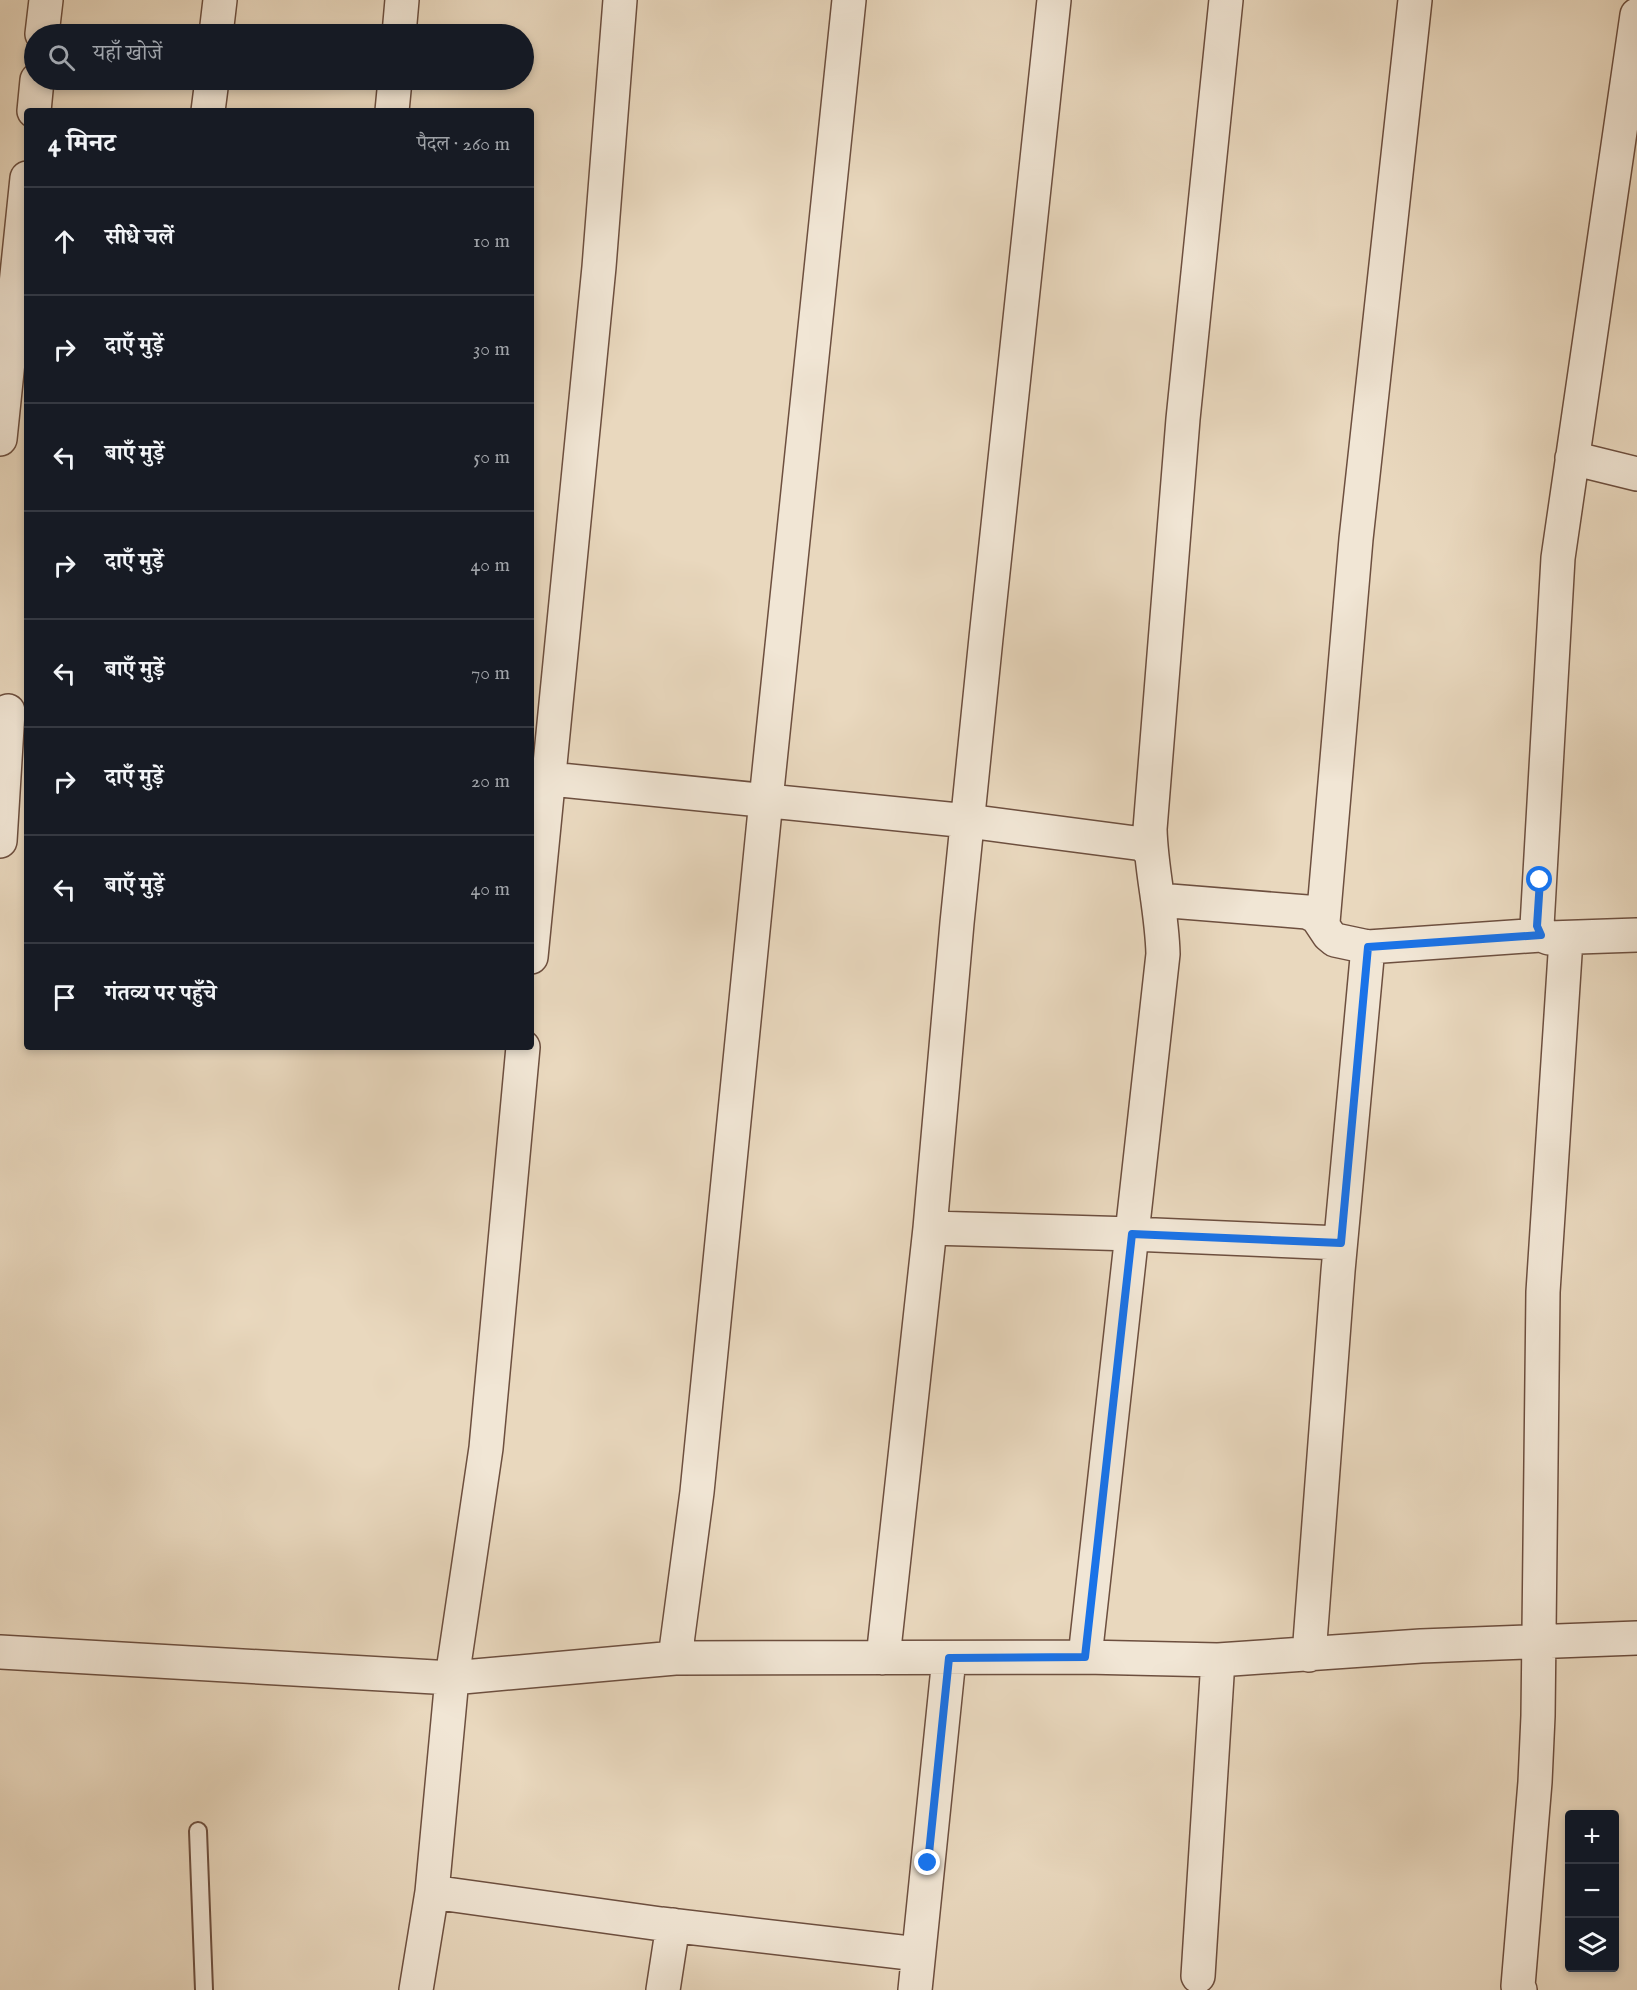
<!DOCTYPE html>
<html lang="hi">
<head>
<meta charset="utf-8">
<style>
  :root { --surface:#171b24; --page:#242831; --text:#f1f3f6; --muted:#9ea1a6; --line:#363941 }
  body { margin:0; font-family:"IM FELL English","Noto Serif Devanagari",serif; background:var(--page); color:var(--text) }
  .controls { position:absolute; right:18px; bottom:18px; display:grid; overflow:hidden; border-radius:6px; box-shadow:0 3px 9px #0003 }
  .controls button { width:54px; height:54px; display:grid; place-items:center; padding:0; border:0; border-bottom:2px solid var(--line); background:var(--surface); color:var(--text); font:30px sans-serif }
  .stop { position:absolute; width:18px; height:18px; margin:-14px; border:4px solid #1a73e8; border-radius:50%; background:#fff }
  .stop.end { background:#1a73e8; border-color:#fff; box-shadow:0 2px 6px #0008 }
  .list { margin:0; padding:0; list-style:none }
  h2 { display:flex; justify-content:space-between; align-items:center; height:78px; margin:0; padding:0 24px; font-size:26px }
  h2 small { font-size:20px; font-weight:400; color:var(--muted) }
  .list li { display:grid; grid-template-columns:39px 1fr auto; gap:18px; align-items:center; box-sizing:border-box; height:108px; padding:0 24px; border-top:2px solid var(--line) }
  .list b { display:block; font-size:22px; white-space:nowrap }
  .list em { font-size:20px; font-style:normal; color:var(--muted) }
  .icon { flex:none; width:33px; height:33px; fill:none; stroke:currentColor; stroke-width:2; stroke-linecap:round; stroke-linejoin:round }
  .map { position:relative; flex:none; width:1637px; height:1990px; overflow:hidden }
  .search { position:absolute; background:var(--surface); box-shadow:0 3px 9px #0003; left:24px; top:24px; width:510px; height:66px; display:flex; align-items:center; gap:15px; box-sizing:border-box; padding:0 21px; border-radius:33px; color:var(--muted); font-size:22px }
  .panel { position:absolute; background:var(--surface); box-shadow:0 3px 9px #0003; left:24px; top:108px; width:510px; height:942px; border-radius:6px }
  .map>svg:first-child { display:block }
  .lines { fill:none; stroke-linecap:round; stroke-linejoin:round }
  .lane-casing { stroke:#6d4f3f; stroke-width:20 }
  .street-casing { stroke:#6d4f3f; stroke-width:36 }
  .lane { stroke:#f1e6d5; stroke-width:16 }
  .street { stroke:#f1e6d5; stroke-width:33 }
  .route { stroke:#1a73e8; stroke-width:8 }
</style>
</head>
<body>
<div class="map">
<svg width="1637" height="1990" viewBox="0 0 1637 1990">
  <rect width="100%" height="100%" fill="#e9d8be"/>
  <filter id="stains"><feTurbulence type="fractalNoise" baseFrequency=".00333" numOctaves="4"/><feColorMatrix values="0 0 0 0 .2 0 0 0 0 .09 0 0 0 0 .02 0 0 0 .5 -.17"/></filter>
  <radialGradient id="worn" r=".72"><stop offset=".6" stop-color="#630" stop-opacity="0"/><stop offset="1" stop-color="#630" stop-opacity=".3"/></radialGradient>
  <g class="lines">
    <g class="lane-casing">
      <path id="lane" d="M198,1831L204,1990"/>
    </g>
    <g class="street-casing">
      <path id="street" d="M1637,15L1558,558L1537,926L1541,935L1549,938L1637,935
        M42,34L46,0
        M216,34L220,0
        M399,34L402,0
        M34,111L37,80
        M208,111L212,80
        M392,111L395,80
        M0,439L27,178
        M1572,458L1637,474
        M531,777L968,821L1143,844L1150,852
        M0,841L8,711
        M1158,900L1307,912L1317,917L1329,935L1335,940L1368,947L1541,935
        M1323,922L1356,539L1415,0
        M531,957L599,267L620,0
        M930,1228L1132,1234L1340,1243
        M0,1652L452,1678L675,1658L1085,1657L1218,1660L1421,1646L1637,1638
        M1309,1655L1338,1271L1368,947
        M1085,1657L1163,954C1162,911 1151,871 1150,829L1183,419L1226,0
        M675,1658L697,1492L766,800L849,0
        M883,1658L930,1228L957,923L986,638L1054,0
        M432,1892L661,1924L918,1954
        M1198,1976L1218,1660
        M416,1990L432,1892L452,1678L486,1448L523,1047
        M663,1990L673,1925
        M915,1990L949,1658
        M1520,1990L1518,1986L1535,1782L1538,1716L1543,1292L1566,939"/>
    </g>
    <use href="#lane" class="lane"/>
    <use href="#street" class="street"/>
  </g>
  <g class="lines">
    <path class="route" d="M928,1863L949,1658L1085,1657L1132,1234L1341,1243L1368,947L1541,935L1537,926L1540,880"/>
  </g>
  <rect width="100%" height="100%" filter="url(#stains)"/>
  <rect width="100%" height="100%" fill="url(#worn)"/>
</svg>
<div class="controls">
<button>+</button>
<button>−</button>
<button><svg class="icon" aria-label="layers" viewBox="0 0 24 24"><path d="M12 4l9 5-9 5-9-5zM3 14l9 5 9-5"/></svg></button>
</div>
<div class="stop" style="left:1540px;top:880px"></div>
<div class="stop end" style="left:928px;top:1863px"></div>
<div class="search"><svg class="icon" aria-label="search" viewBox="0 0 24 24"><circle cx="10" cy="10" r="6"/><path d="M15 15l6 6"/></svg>यहाँ खोजें</div>
<section class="panel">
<h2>4 मिनट<small>पैदल · 260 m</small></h2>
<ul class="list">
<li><svg class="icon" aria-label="ahead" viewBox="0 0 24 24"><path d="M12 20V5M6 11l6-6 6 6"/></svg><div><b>सीधे चलें</b></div><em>10 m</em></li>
<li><svg class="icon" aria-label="right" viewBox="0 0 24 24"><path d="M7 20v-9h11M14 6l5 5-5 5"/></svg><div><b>दाएँ मुड़ें</b></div><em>30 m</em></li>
<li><svg class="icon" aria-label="left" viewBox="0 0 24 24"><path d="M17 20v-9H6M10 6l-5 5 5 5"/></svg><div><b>बाएँ मुड़ें</b></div><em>50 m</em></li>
<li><svg class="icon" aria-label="right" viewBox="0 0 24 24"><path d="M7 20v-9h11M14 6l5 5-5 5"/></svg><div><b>दाएँ मुड़ें</b></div><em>40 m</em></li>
<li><svg class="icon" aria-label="left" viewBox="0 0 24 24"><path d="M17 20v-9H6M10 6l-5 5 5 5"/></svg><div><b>बाएँ मुड़ें</b></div><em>70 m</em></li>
<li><svg class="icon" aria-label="right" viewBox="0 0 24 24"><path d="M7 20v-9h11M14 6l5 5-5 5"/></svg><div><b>दाएँ मुड़ें</b></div><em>20 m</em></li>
<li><svg class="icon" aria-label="left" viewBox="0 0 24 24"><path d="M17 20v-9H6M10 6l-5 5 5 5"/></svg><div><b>बाएँ मुड़ें</b></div><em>40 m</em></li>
<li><svg class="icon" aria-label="arrive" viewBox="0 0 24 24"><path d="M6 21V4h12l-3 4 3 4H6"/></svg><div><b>गंतव्य पर पहुँचे</b></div></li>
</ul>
</section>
</div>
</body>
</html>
